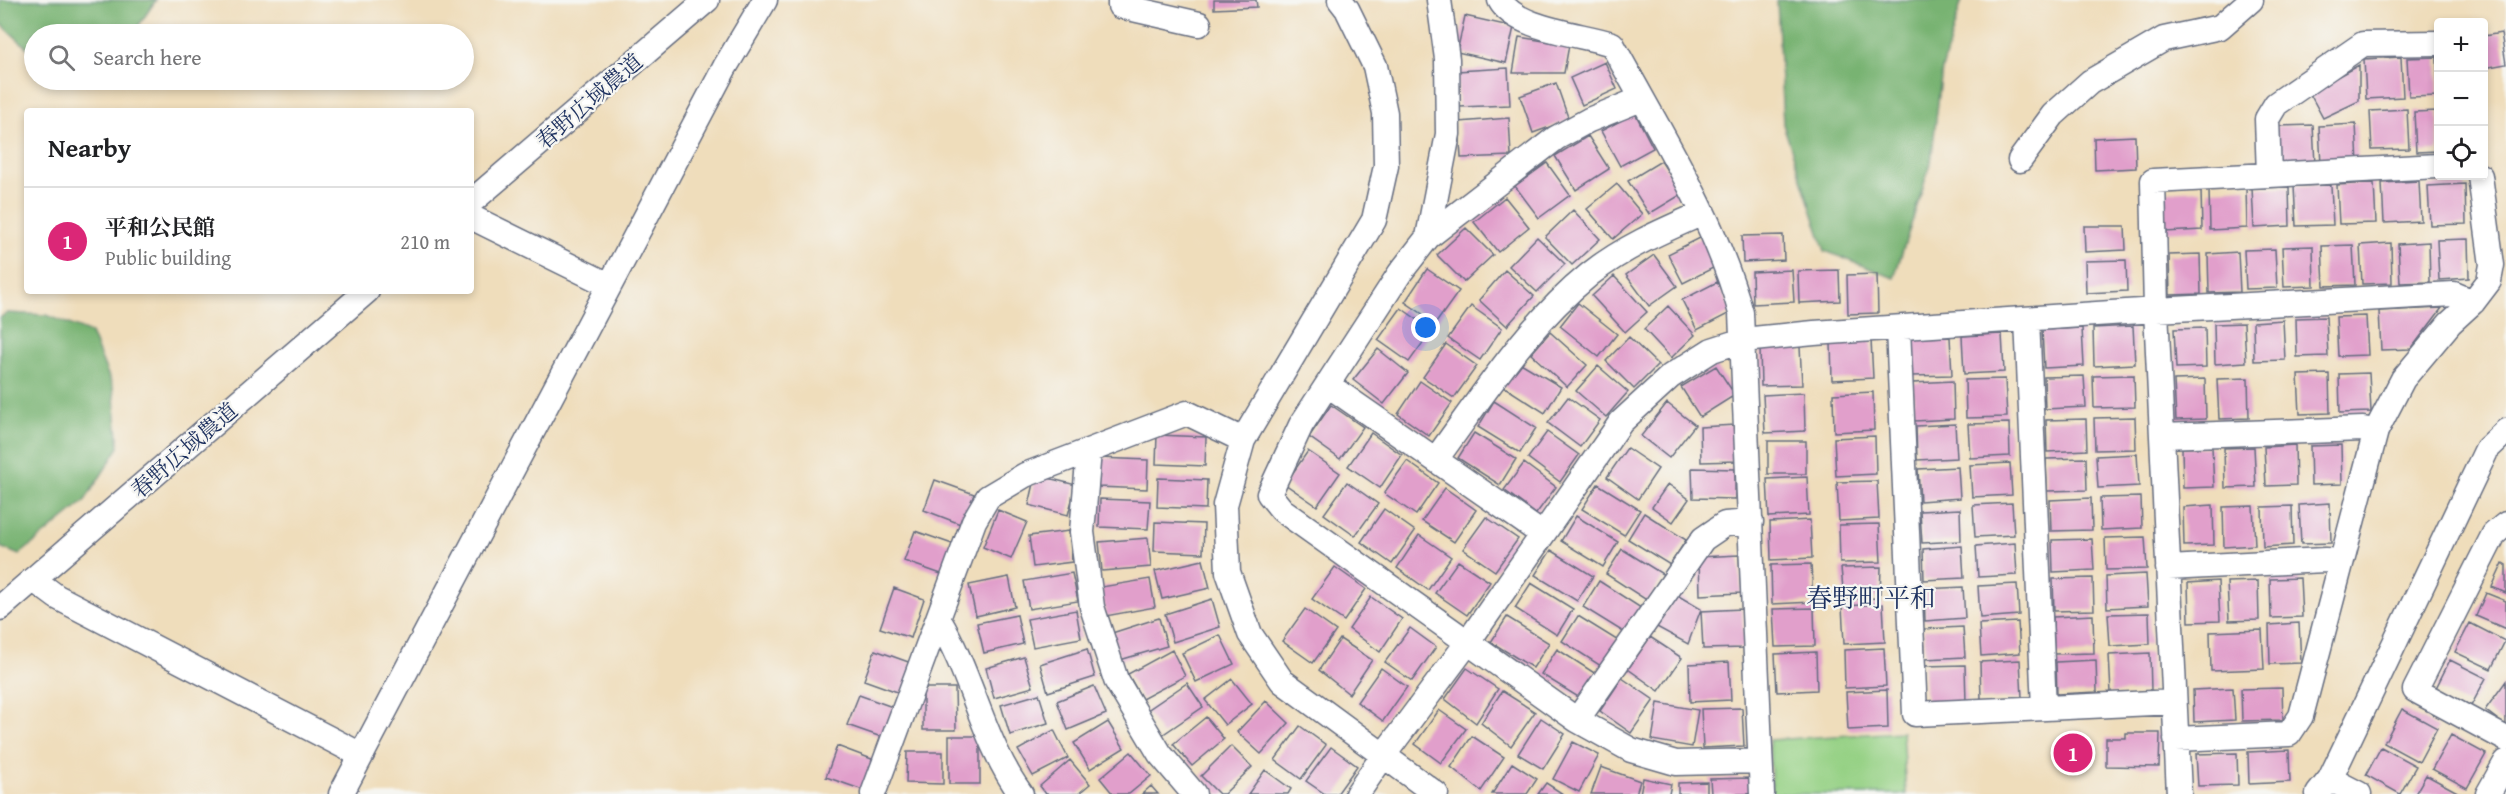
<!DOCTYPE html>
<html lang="en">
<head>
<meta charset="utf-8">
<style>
  :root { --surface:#fff; --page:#f6f6f6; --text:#202124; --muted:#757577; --line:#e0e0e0; --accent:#db2777 }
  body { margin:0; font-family:"Gentium Book Plus","Noto Serif JP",serif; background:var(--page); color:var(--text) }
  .controls { position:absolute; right:18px; top:18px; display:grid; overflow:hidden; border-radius:6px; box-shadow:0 3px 9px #0003 }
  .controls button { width:54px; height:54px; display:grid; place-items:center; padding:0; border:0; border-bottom:2px solid var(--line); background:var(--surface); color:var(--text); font:30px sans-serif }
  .you { position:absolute; left:1426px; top:328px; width:21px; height:21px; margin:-15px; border:4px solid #fff; border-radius:50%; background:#1a73e8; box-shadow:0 0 0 9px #1a73e833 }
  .badge { display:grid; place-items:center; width:39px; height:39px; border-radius:50%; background:var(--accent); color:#fff; font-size:20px; font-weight:700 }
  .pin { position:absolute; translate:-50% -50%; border:3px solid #fff; box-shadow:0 2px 6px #0006 }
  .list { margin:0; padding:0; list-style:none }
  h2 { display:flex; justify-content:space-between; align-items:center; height:78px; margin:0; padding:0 24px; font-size:26px }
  h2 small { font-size:20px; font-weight:400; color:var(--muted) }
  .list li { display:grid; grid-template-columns:39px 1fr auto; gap:18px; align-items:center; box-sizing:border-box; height:108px; padding:0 24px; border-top:2px solid var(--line) }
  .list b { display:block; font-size:22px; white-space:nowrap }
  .list p { margin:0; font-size:20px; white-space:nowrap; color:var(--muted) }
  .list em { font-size:20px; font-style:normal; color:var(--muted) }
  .icon { flex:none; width:33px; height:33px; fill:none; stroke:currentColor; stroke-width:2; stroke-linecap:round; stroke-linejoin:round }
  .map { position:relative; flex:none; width:2506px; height:794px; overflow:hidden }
  .search { position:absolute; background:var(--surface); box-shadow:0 3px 9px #0003; left:24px; top:24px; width:450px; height:66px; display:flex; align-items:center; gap:15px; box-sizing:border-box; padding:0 21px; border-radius:33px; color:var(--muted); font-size:22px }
  .panel { position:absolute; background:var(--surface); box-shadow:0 3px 9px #0003; left:24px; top:108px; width:450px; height:186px; border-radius:6px }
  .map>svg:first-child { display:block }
  .green { fill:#96d185; stroke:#588072; stroke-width:1.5 }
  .forest { fill:#78b372; stroke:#4a7168; stroke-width:1.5 }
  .building { fill:#e19fcb }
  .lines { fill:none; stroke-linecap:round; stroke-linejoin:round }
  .minor-casing { stroke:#656c7f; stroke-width:27 }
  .minor { stroke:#fff; stroke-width:24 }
  .labels { text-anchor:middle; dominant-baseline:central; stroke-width:4.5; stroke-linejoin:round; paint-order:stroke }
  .street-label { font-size:22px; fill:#1b2f5e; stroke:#f6f6f2 }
  .quarter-label { font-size:26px; fill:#1b2f5e; stroke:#f6f6f2 }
</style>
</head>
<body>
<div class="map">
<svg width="2506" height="794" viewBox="0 0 2506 794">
  <rect width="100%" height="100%" fill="#f6f6f2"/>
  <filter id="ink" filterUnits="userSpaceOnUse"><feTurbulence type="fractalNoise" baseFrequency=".0167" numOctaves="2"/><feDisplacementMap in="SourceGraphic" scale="12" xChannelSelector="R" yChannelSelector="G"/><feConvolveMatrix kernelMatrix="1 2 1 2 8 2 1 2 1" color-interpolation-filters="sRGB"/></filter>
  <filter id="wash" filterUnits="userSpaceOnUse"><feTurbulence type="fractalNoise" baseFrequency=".008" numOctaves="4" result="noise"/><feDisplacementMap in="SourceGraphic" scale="24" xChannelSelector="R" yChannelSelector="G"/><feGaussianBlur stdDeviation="1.35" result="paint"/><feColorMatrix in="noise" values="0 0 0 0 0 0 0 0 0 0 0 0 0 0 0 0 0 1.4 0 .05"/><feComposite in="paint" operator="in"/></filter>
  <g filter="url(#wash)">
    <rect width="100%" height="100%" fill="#efddbb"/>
    <path class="green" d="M1902,732L1906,794H1772L1769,740Z"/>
    <path class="forest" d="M0,0H156L133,34H34V54L1,24Z
      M1777,0H1962L1942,69L1931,162L1894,278L1825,251L1783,124Z
      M7,313L47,315L91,333L113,387L119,447L84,502L19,555L0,547V318Z"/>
    <g id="blocks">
      <path class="building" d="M1214,0H1256L1257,7L1214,9Z
        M1465,16L1514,27L1506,63L1457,52Z
        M2501,33L2506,64L2484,68V36Z
        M1519,37L1569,45L1564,73H1513Z
        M2401,57L2403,97L2366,99L2364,59Z
        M2437,57L2438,96L2409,97L2407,58Z
        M1605,62L1617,89L1582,105L1570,78Z
        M2359,65V101L2323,118L2309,92Z
        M1508,68L1510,105L1459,107L1457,71Z
        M1556,83L1569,120L1533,133L1520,96Z
        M2407,109L2409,149L2372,150L2370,111Z
        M2438,111V151L2416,152L2414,112Z
        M1635,113L1653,148L1620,166L1601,131Z
        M1509,118L1511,156L1461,158L1459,122Z
        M2356,124L2358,164L2321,165L2319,126Z
        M2313,125L2315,165L2278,166L2276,126Z
        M1588,136L1609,169L1576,190L1555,156Z
        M2135,136L2136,168L2095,170L2094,138Z
        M1661,161L1682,194L1649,214L1628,181Z
        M1547,163L1570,195L1539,218L1515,186Z
        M2419,181L2421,221L2384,223L2382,183Z
        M2374,183L2376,223L2339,224L2337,185Z
        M1617,184L1642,214L1613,239L1587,209Z
        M2465,184L2466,224L2430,225L2428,186Z
        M2331,185L2333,225L2296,226L2294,186Z
        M2289,187L2290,226L2254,228L2252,188Z
        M2246,188L2247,228L2210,230L2209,190Z
        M2201,190L2202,230L2165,232L2164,192Z
        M1505,197L1529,227L1498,252L1474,222Z
        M1573,210L1600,239L1572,265L1545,237Z
        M2084,226H2125L2126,250L2085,252Z
        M1466,228L1493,255L1464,282L1437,255Z
        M1783,235L1784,260L1743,262L1742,236Z
        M1704,236L1719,265L1683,283L1668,254Z
        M1537,237L1565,264L1537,292L1509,266Z
        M2468,239L2469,278L2439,280L2437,240Z
        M2429,242L2430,282L2400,283L2398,244Z
        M2391,243L2392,283L2362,284L2360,245Z
        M2353,245L2355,285L2324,286L2322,246Z
        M2313,246L2314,286L2284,287L2282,247Z
        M2275,249L2277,288L2246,289L2244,250Z
        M2238,252L2240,292L2209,293L2208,254Z
        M2200,254L2201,294L2170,295L2169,255Z
        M1654,255L1677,286L1649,306L1626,275Z
        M2126,260L2127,291L2086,293L2085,261Z
        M1427,269L1459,291L1436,323L1405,302Z
        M1505,270L1534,296L1507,326L1479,300Z
        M1792,270L1794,302L1753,304L1752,272Z
        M1839,270L1840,301L1799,303L1798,271Z
        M1877,274L1878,313L1848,314L1847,275Z
        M1614,276L1647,312L1625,332L1592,296Z
        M1717,282L1732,312L1697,330L1682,300Z
        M1578,303L1617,334L1599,357L1560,326Z
        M1471,306L1502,328L1480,360L1448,338Z
        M1668,306L1695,335L1671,358L1644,329Z
        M1401,308L1432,330L1409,362L1378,340Z
        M2442,308L2411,349L2381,350L2379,311Z
        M2366,316L2368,355L2338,356L2336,317Z
        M2326,317L2328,356L2297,357L2296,318Z
        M2283,320L2285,360L2254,361L2253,322Z
        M2244,323L2246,362L2215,364L2214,324Z
        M2133,326L2135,364L2094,366L2093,328Z
        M2082,328L2084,366L2044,368L2042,330Z
        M2205,328L2206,367L2176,368L2174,329Z
        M1550,332L1587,365L1567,387L1531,354Z
        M2002,334L2004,372L1964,374L1962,336Z
        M1629,337L1658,365L1634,389L1606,361Z
        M1950,337L1952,375L1911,376L1910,338Z
        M1871,340L1873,378L1832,380L1831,342Z
        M1446,344L1477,366L1454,398L1423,377Z
        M1800,347L1802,385L1761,386L1760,348Z
        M1378,349L1408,373L1384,404L1353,380Z
        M1519,362L1561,387L1545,413L1503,386Z
        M1598,366L1628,392L1606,417L1576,391Z
        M1716,366L1735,395L1700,417L1681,387Z
        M2369,373L2371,412L2340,413L2339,374Z
        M2329,374L2330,413L2300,414L2298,375Z
        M2134,375L2135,407L2094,408L2093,376Z
        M2084,376L2086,407L2045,409L2044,377Z
        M2248,378L2249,418L2219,419L2217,379Z
        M2005,379L2007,417L1966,418L1965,380Z
        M2205,379L2206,419L2176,420L2174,380Z
        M1420,381L1452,403L1429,436L1398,414Z
        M1953,381L1954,419L1914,421L1913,383Z
        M1873,392L1874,430L1834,432L1833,394Z
        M1804,393L1805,431L1765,433L1763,395Z
        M1568,397L1600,420L1580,447L1548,423Z
        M1494,401L1536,428L1520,453L1478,427Z
        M1667,403L1695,425L1669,458L1641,436Z
        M1331,405L1363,427L1340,459L1309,437Z
        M2135,417L2136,449L2095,450L2094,418Z
        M2086,419L2087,450L2047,452L2046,420Z
        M2009,423L2010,456L1970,458L1968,424Z
        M1955,424L1957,458L1917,460L1916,426Z
        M1735,425L1737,461L1701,462L1700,427Z
        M1547,432L1579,455L1560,482L1528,458Z
        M1371,433L1402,455L1380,488L1348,466Z
        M1474,433L1516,459L1500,485L1458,458Z
        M1157,435L1206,437L1205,466L1156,464Z
        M1875,436L1876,474L1836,476L1834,438Z
        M1768,441H1806V474H1768Z
        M2295,445L2296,485L2266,486L2264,447Z
        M2341,445L2342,484L2311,485L2310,446Z
        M2212,447L2214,487L2183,488L2182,448Z
        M2254,447L2256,487L2225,488L2224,448Z
        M1627,448L1658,469L1638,499L1607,477Z
        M1308,451L1340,473L1317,506L1285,484Z
        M2137,454L2139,486L2098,488L2096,456Z
        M1099,458L1148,460L1147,489L1098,487Z
        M2086,458L2087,490L2047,491L2046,459Z
        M1407,461L1438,483L1416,515L1384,493Z
        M1524,463L1556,487L1536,514L1504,490Z
        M2010,463L2012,495L1972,497L1970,465Z
        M1958,467L1960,498L1920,501L1918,469Z
        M1692,468L1735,469V499L1693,498Z
        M1036,475L1076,485L1068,515L1029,505Z
        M1807,477L1809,515L1769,517L1767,479Z
        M1158,478L1207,480L1206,509L1157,507Z
        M935,480L974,494L963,525L924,510Z
        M1877,481L1879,519L1839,521L1837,482Z
        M1347,482L1378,504L1355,536L1324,514Z
        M1598,484L1640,510L1624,535L1582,509Z
        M1668,484L1689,499L1673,522L1652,507Z
        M1445,488L1476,510L1454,542L1422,521Z
        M2141,497L2142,528L2101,530L2100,498Z
        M2091,498L2092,530L2051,531L2050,500Z
        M1100,499L1150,501L1148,529L1099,527Z
        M2012,503L2014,535L1975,537L1973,505Z
        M2330,503L2331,543L2301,544L2299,505Z
        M2213,505L2214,545L2184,546L2183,507Z
        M2253,506L2255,545L2224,547L2223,507Z
        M2292,506L2293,545L2263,547L2262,507Z
        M1384,509L1415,531L1392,564L1361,542Z
        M1960,509L1961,541L1922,543L1920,511Z
        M998,510L1027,522L1011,559L983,547Z
        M1644,513L1686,540L1670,565L1628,539Z
        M1576,516L1618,542L1603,567L1561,541Z
        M1486,517L1518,539L1495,571L1463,549Z
        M1810,520L1812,558L1771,560L1770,522Z
        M1155,522L1204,524L1203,553L1154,551Z
        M1879,524L1881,562L1840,563L1839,525Z
        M915,531L955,545L944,575L904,561Z
        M1069,531L1072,562L1033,567L1029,536Z
        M1419,535L1451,557L1428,590L1397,568Z
        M2145,537L2147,569L2106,570L2105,538Z
        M1148,538L1151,567L1102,571L1099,542Z
        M2092,539L2094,570L2053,572L2052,540Z
        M2015,543L2017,575L1978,577L1976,546Z
        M1962,546L1964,578L1924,580L1923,549Z
        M1622,549L1664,575L1648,601L1606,574Z
        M1551,550L1593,576L1577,601L1535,575Z
        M1739,555L1741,593L1700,595L1699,557Z
        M1203,560L1210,588L1162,599L1155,571Z
        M1458,561L1490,582L1467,615L1435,593Z
        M2503,563L2506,565V593L2492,587Z
        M1811,564L1813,602L1772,604L1771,565Z
        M1335,567L1366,589L1344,621L1312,599Z
        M1881,567L1880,598L1844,599L1841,568Z
        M1072,573L1078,601L1029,609L1024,581Z
        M2146,574L2148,606L2107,608L2106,576Z
        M1009,577L1015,607L976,616L969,585Z
        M2093,578L2094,610L2054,611L2053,579Z
        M2300,578L2302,617L2271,618L2270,579Z
        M1150,579L1155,607L1106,616L1101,587Z
        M1599,581L1641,608L1625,633L1583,607Z
        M2218,581L2220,621L2189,622L2188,583Z
        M2258,581L2259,620L2229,621L2227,582Z
        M1531,583L1573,609L1557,635L1515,608Z
        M2017,584L2019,615L1980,618L1978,586Z
        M1963,587L1965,618L1925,621L1924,589Z
        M894,588L924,599L911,638L880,628Z
        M2486,593L2506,601V629L2476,616Z
        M1677,595L1701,609L1688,644L1655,626Z
        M1371,597L1402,619L1380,652L1349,629Z
        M1212,599L1220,627L1173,642L1165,614Z
        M1883,604L1885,642L1844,644L1842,606Z
        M1814,608L1815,646L1775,647L1773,609Z
        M1305,609L1336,631L1313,663L1282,641Z
        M1742,609L1744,648L1703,649L1701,611Z
        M1076,610L1081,638L1033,647L1027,619Z
        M2149,613L2150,644L2110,646L2108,614Z
        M1017,615L1023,644L984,653L977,623Z
        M2093,615L2094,653L2054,654L2053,617Z
        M1578,616L1620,642L1604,668L1562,641Z
        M1507,617L1549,643L1533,668L1491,642Z
        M1159,618L1167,646L1120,660L1112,633Z
        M2018,622L2020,653L1981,656L1979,624Z
        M2299,623L2301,663L2270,664L2269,625Z
        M2470,623L2505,641L2491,669L2455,652Z
        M1963,627L1965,657L1925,659L1924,629Z
        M1410,628L1436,647L1412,681L1385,662Z
        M2262,630L2264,669L2211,671L2210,632Z
        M1220,635L1234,664L1196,682L1182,653Z
        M1650,637L1682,658L1659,691L1628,669Z
        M1340,639L1372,660L1349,694L1319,670Z
        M1884,648L1886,686L1845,688L1844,650Z
        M1087,649L1095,677L1048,692L1040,664Z
        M1557,649L1599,676L1583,700L1541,674Z
        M875,650L914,664L903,694L864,680Z
        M1172,650L1185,676L1142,699L1128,674Z
        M1816,652L1817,690L1777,692L1775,654Z
        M2150,653L2151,691L2111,693L2109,655Z
        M1024,657L1033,687L994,698L986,668Z
        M2020,660L2022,698L1981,700L1980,662Z
        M2096,660L2097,692L2057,694L2056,662Z
        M2450,660L2486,678L2471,706L2436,688Z
        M1729,662L1731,700L1690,702L1689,664Z
        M1965,665L1966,703L1926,704L1924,666Z
        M1381,668L1407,687L1383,721L1357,702Z
        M1467,668L1498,689L1476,723L1445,699Z
        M1622,678L1654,700L1631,733L1600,711Z
        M1232,679L1252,704L1225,725L1205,700Z
        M2506,681V726L2485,710Z
        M1187,683L1203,707L1162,735L1146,711Z
        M1094,686L1106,714L1068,730L1057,701Z
        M923,688H955L956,730H923Z
        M2233,688L2235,720L2194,722L2193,690Z
        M2282,688L2283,720L2242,721L2241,689Z
        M1887,690L1888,728L1848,730L1846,692Z
        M1502,691L1535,712L1511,746L1481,723Z
        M1039,694L1048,723L1010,735L1001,705Z
        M859,695L898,709L887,739L847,725Z
        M1266,701L1289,723L1261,754L1237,732Z
        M1658,703L1698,710L1692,747L1652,740Z
        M1742,708L1744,746L1703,748L1701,709Z
        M2402,709L2437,728L2419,762L2384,743Z
        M1439,710L1466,729L1441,763L1415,744Z
        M1206,717L1224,739L1192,766L1173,744Z
        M1541,718L1565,734L1543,769L1518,754Z
        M1108,722L1124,748L1090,769L1074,743Z
        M1300,726L1326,745L1301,779L1275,760Z
        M1054,730L1068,758L1033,776L1018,750Z
        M2126,733H2160L2159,767L2106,766V738H2126Z
        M2451,735L2486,754L2467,788L2432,769Z
        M949,736H980V784H949Z
        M1472,736L1504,757L1481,791L1451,767Z
        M1573,742L1599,755L1579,792L1553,779Z
        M837,746L877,761L866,791L826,777Z
        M1231,746L1252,767L1224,794H1219L1201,776Z
        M1331,747L1357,766L1337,794H1325L1306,781Z
        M2381,747L2416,766L2400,794L2366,775Z
        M2289,750L2290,782L2249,784L2248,752Z
        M907,752H943V784L906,783Z
        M1131,752L1151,776L1129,794H1113L1100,778Z
        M2237,753L2238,785L2198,786L2196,754Z
        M1070,760L1090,784L1078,794H1046L1040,786Z
        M1512,763L1537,779L1527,794H1492Z
        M1601,767L1640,781L1636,794H1591Z
        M1265,770L1291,789L1288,794H1248Z
        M2426,775L2461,794H2415Z
        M1643,778L1671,784L1669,794H1640Z
        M1751,778V794H1711L1710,779Z
        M1707,782V794H1678V783Z
        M1546,783L1563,794H1538Z
        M1151,786L1158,794H1142Z"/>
    </g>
  </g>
  <g filter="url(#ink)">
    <use href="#blocks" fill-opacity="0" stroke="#656c7f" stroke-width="1.5"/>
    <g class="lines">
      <g class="minor-casing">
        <path id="minor" d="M1120,0V6L1199,24
          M1340,0L1347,9L1375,66L1385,113L1386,166L1374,220L1243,440L1225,505L1228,572L1250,634L1282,681L1436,794
          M1500,0C1515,29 1581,34 1612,44C1659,131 1715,218 1741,313L1762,794
          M1641,99L1589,120L1556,138L1428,237L1400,273L1301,425L1269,494L1282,510L1577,720L1631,750L1676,763L1760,761
          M2020,160L2053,115L2090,82L2164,39L2220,27L2251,0
          M2269,175L2438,166
          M471,202L707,0
          M471,217L609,285
          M1428,237L1448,134L1447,59L1439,0
          M2027,319L2044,708
          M1898,328L1915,714L2174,702
          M1328,385L1542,534
          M2162,436L2363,429L2376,431
          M1089,451L1082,532L1092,607L1116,680L1160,754L1194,794
          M1436,459C1483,395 1527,325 1590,274C1624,247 1664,230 1703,213
          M2506,524L2494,534L2415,690L2506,739
          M2168,568L2325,560L2341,561
          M34,580L57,597L361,755
          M0,608L367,291
          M939,620C972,675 983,742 1021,794
          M1577,720L1703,539L1725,524L1751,522
          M2176,739L2289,734L2301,716L2376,431L2403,379L2450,323L2473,302L2489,281L2492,265L2480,176
          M2330,779L2359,794
          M341,794L725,67L765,0
          M873,794L974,521L988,497L1025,475L1187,413L1243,440
          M1357,794L1383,756L1468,642L1621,422L1671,376L1712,350L1743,340L1814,333L2156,310L2454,294L2473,302
          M2179,794L2156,310L2153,181L2269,175L2267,119L2276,104L2363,44L2438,43
          M2318,794L2330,779L2487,449L2506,431
          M2488,794L2506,762"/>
      </g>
      <use href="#minor" class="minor"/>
    </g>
  </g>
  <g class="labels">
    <g class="street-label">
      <text transform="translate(589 101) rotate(-41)">春野広域農道</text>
      <text transform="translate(184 450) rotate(-41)">春野広域農道</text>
    </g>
    <g class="quarter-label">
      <text x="1871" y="597">春野町平和</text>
    </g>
  </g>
</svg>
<div class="controls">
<button>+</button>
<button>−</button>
<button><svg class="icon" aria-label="locate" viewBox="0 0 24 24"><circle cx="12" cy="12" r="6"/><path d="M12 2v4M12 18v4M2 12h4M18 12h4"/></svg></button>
</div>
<div class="you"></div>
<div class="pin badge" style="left:2073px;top:753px">1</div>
<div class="search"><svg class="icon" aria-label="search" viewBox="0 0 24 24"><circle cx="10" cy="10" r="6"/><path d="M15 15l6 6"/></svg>Search here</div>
<section class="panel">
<h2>Nearby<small></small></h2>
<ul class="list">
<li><span class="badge">1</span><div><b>平和公民館</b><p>Public building</p></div><em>210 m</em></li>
</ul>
</section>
</div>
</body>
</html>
